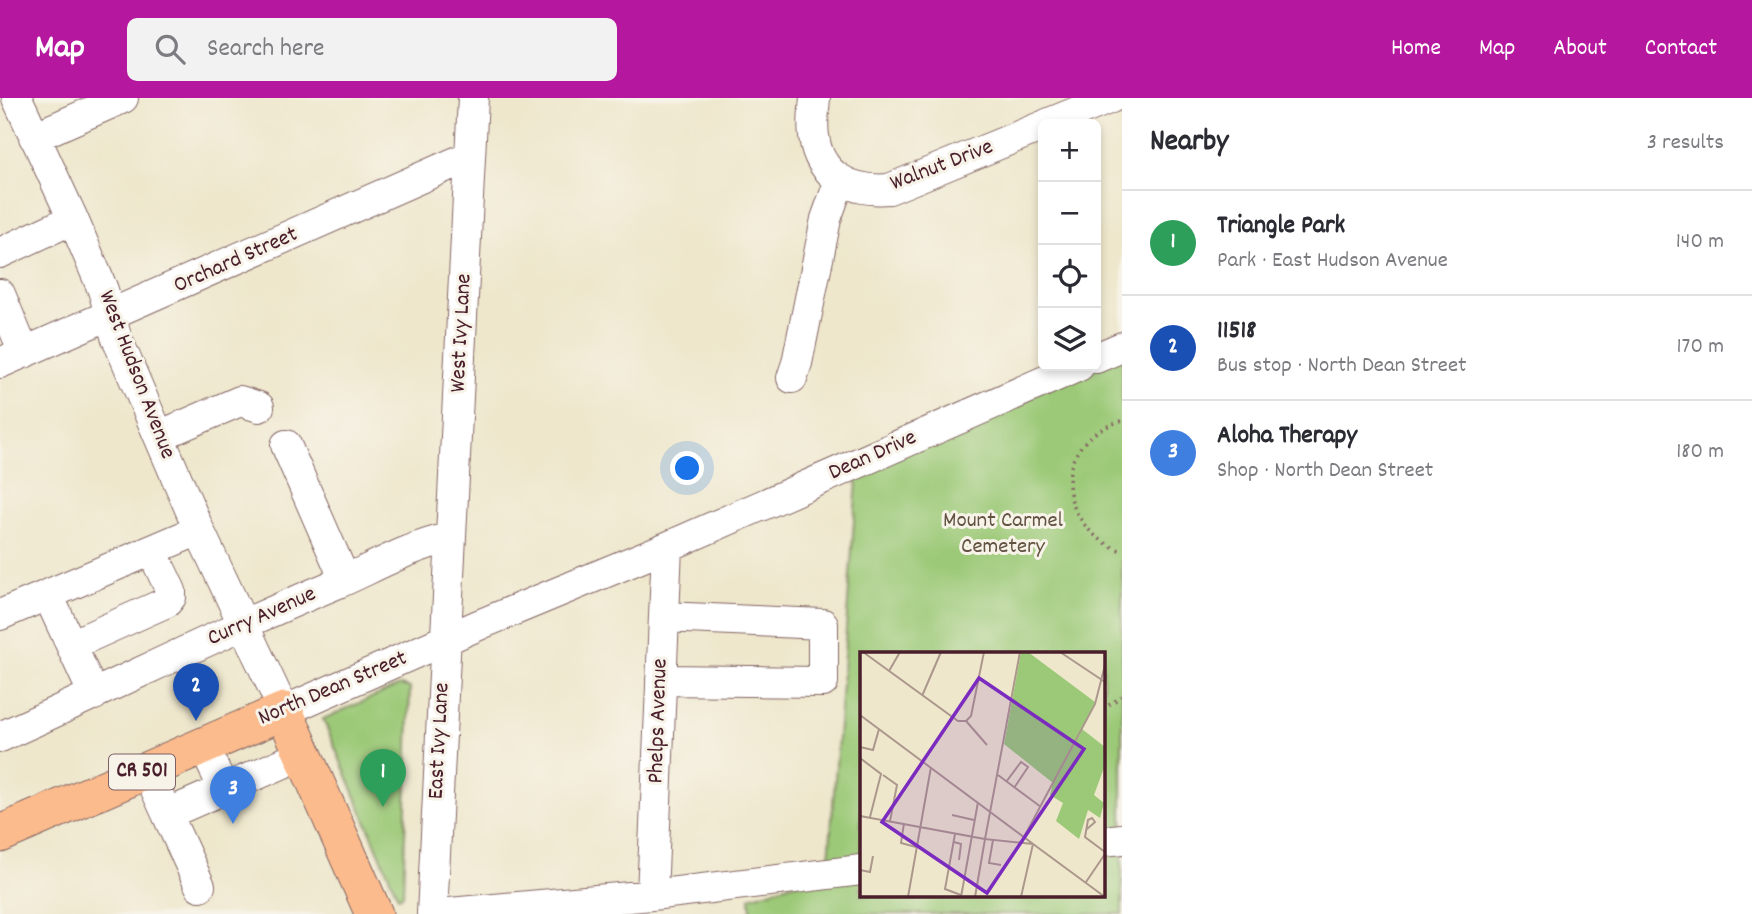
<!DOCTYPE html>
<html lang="en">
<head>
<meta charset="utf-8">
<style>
  :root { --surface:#fff; --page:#f2f2f3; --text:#2b2b33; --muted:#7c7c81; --line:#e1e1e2; --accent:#b5179e }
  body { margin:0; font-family:Dekko,sans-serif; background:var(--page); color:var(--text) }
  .controls { position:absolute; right:21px; top:21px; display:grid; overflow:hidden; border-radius:10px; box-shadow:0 4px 10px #0003 }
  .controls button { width:63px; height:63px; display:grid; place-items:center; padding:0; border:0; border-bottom:2px solid var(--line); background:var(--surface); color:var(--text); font:35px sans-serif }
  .you { position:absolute; left:688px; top:371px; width:24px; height:24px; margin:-18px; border:5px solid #fff; border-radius:50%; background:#1a73e8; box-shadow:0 0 0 10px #1a73e833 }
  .badge { display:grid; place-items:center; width:46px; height:46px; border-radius:50%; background:var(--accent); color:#fff; font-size:23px; font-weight:700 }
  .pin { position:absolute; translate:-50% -58px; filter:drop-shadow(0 2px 4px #0008) }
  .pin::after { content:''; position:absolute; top:37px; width:24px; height:21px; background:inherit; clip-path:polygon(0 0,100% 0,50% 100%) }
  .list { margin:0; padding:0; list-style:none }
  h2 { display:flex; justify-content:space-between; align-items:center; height:91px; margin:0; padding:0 28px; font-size:30px }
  h2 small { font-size:23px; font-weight:400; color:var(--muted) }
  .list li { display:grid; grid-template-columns:46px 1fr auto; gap:21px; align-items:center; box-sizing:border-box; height:105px; padding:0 28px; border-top:2px solid var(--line) }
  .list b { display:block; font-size:26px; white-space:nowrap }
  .list p { margin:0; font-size:23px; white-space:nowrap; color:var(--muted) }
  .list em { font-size:23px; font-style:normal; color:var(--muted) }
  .icon { flex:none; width:38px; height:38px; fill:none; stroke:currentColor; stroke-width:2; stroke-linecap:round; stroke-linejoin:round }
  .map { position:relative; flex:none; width:1122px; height:816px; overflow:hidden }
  header { display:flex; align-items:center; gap:42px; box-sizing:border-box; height:98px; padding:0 35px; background:var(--accent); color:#fff }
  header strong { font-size:33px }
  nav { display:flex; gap:38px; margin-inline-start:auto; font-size:24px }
  .search { width:490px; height:63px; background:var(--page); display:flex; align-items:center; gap:18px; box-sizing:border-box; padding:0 24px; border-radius:10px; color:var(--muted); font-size:26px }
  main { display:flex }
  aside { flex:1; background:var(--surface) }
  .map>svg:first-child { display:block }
  .green { fill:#9bc977; stroke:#727451; stroke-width:2; fill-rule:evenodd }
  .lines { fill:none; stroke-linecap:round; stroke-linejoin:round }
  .minor-casing { stroke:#836563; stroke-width:32 }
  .major-casing { stroke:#836563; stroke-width:39 }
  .path { stroke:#836563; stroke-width:3.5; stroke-dasharray:2 5; stroke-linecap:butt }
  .minor { stroke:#fff; stroke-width:30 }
  .major { stroke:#fbbb8c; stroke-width:37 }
  .labels { text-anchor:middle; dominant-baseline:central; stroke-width:6; stroke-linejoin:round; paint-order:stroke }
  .shield { fill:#f7f3e8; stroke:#7e5f64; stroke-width:2 }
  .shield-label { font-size:21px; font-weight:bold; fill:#4a1f2b }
  .street-label { font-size:23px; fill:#4a1f2b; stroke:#f7f3e8 }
  .park-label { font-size:23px; fill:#625242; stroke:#f7f3e8 }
  .inset-road { fill:none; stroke:#ac978c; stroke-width:2 }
  .view { fill:#7b2cbf; fill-opacity:0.15; stroke:#7b2cbf; stroke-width:3.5 }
  .inset-edge { fill:none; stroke:#4a1f2b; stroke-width:3.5 }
</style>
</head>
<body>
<header>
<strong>Map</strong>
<div class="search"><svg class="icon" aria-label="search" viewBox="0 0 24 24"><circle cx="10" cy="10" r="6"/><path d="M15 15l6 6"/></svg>Search here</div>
<nav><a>Home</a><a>Map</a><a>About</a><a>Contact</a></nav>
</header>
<main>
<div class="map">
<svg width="1122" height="816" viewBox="0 0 1122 816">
  <rect width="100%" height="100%" fill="#f7f3e8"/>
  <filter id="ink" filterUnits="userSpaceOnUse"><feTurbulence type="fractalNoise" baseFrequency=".0143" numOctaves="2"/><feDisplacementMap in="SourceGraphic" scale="14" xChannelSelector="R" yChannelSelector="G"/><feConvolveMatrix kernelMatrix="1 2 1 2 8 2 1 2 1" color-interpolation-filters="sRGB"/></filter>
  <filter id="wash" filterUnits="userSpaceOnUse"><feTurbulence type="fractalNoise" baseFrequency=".00686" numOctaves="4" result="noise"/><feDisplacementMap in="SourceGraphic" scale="28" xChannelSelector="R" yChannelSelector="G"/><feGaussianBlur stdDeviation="1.57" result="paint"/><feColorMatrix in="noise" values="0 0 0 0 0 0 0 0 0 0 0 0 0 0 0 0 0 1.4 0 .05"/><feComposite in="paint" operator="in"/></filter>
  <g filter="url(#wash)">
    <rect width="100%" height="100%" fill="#eee7cc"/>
    <path class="green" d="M1122,256V816H751L750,799L828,775L858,369ZM861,555H1103V797H861Z
      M400,587L410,590L403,797L398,799L323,621Z"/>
  </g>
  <g filter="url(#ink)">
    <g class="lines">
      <g class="minor-casing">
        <path id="minor" d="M17,0L73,121L103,192L116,238L199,432L284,613L481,526L667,449L1079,268
          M815,0C814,12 812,26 814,38C819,79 852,94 889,91L1043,28
          M1047,26L1111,0
          M34,39L123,0
          M0,155L73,121
          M0,196L24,255
          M1096,260L1122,249
          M0,265L470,58
          M792,280L797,265L826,121L840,82
          M159,338L240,303L259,309
          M286,347L345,482
          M48,497L94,597
          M0,517L199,432
          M71,547L167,504L171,499V493L152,453
          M661,582L823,584V526L664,519
          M0,639C113,589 222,533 336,486C373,470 410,448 450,440
          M203,648L224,691
          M147,672L167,716
          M1103,743L1122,741
          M200,788L167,716L304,656
          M652,797L667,449
          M432,816L473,0
          M438,816L652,797L861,772"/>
      </g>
      <g class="major-casing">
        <path id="major" d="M0,736L284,613L374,816"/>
      </g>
      <path class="path" d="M1122,323C1049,342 1054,428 1122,453
        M1103,611L1122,598"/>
      <use href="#minor" class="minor"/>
      <use href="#major" class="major"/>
    </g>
  </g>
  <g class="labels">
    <rect class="shield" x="109" y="656.5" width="66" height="35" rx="5"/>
    <g class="shield-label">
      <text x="142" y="674">CR 501</text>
    </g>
    <g class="street-label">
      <text transform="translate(942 68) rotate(-21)">Walnut Drive</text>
      <text transform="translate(236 163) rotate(-24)">Orchard Street</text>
      <text transform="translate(462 235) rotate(-87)">West Ivy Lane</text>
      <text transform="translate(136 277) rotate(69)">West Hudson Avenue</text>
      <text transform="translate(873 358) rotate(-24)">Dean Drive</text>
      <text transform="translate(262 519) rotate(-24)">Curry Avenue</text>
      <text transform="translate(333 591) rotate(-23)">North Dean Street</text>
      <text transform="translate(659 623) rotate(-88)">Phelps Avenue</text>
      <text transform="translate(440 643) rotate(-87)">East Ivy Lane</text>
    </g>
    <g class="park-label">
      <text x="1003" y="423">Mount Carmel<tspan x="1003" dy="26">Cemetery</tspan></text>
    </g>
  </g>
  <g transform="translate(860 554)">
    <rect width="245" height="245" fill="#eee7cc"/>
    <path d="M161,0H168L235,50L222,77L245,95V113L234,143L244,151L240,166L228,158L219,187L196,169L203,151L190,143L193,131L144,92Z" fill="#9bc977"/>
    <path class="inset-road" d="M3,0L98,69H106M200,0L245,30M29,19L40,0M62,44L81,0M0,63L173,192L161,245M106,69L111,64L124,0M106,69L127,93M0,95L13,98L19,77M0,106L21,122L10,165M23,123L37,133L30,169M138,123L181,155M146,130L161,110L168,115L154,136M92,163L114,168M0,164L125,187L160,0M44,171L41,191L56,195M227,177L235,170L232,166L228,168L225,185L245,200M95,182L85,237L101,243M164,185L235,52L245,13M133,188L129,211L141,213M94,190L101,192L99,208M0,218L10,220L13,204M226,230L245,202M48,245L71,115M101,245L118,150M115,245L125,187L173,192L245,245"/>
    <path class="view" d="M119,26L224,97L127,241L22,170Z"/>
    <rect width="245" height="245" class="inset-edge"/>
  </g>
</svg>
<div class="controls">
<button>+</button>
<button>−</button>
<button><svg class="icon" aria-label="locate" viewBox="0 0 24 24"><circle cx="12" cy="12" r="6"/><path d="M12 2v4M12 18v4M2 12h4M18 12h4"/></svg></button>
<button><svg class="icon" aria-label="layers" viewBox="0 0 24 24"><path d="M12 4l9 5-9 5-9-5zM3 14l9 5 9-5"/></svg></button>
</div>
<div class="you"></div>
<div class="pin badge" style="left:383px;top:709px;background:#2e9e5b">1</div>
<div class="pin badge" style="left:196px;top:623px;background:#1a4fb4">2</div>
<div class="pin badge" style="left:233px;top:726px;background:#3f7fe0">3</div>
</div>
<aside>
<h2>Nearby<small>3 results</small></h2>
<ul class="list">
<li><span class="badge" style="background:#2e9e5b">1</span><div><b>Triangle Park</b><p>Park · East Hudson Avenue</p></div><em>140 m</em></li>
<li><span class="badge" style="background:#1a4fb4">2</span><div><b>11518</b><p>Bus stop · North Dean Street</p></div><em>170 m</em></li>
<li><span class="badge" style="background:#3f7fe0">3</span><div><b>Aloha Therapy</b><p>Shop · North Dean Street</p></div><em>180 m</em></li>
</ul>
</aside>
</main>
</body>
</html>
